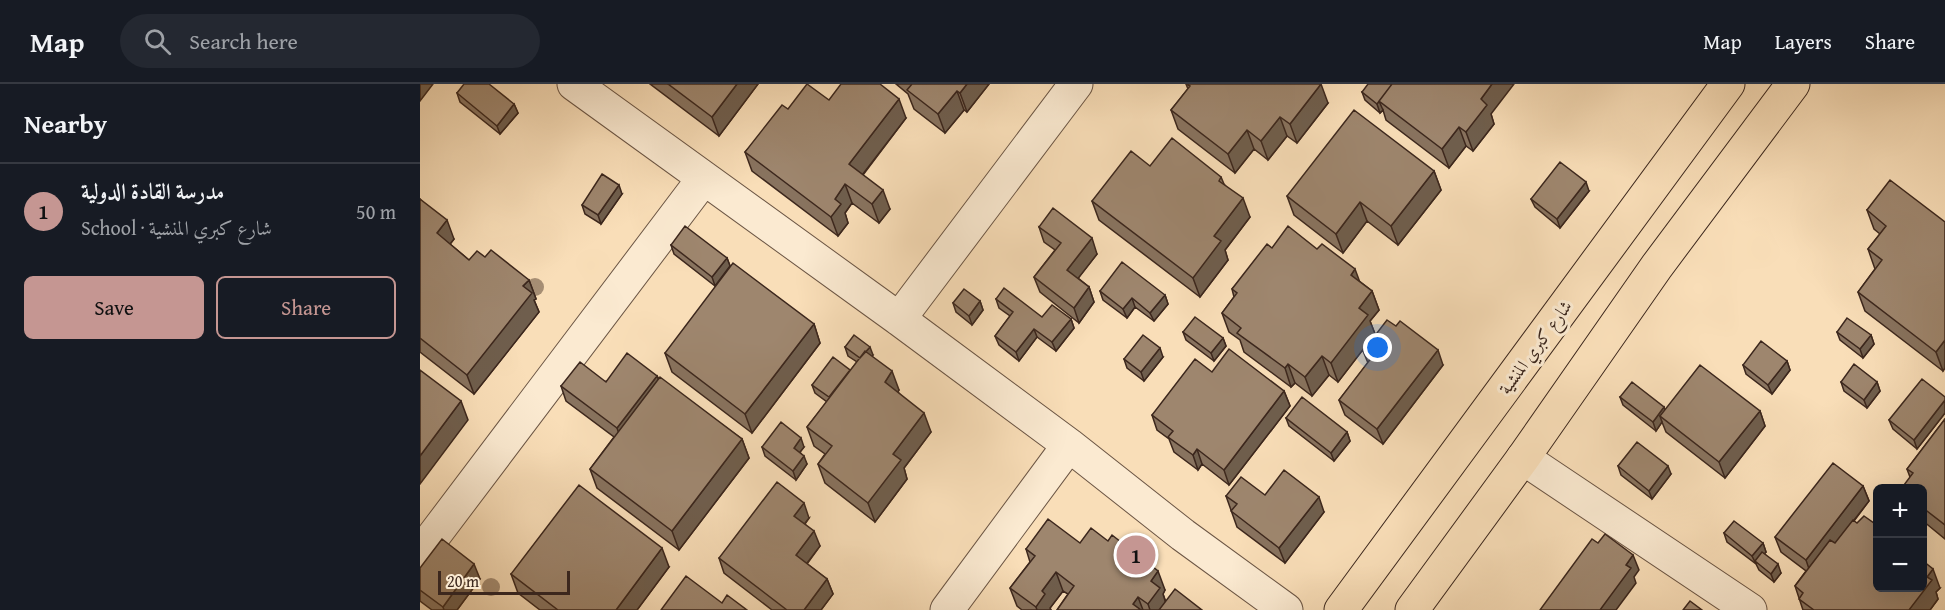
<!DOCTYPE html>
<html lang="en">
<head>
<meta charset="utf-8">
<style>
  :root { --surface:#171b24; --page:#242831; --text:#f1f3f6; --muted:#9ea1a6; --line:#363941; --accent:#c59692 }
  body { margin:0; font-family:"Gentium Book Plus",Amiri,serif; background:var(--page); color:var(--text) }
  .controls { position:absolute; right:18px; bottom:18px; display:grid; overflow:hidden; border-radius:9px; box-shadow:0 6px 24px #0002 }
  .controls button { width:54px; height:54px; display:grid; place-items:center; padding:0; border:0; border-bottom:2px solid var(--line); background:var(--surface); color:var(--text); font:30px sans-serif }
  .scale { position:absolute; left:18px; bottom:15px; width:132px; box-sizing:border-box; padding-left:6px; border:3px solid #3c271d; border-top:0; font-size:16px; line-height:21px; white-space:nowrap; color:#3c271d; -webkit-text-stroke:4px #fbead1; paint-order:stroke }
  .you { position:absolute; left:958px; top:264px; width:21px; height:21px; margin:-15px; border:4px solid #fff; border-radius:50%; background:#1a73e8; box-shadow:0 0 0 9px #1a73e833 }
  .badge { display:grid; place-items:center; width:39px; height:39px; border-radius:50%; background:var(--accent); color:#111; font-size:20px; font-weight:700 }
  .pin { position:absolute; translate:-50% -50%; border:3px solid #fff; box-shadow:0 2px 6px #0006 }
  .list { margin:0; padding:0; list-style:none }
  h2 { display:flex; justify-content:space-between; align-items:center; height:78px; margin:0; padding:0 24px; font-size:26px }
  h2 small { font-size:20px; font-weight:400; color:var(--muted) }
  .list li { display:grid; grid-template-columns:39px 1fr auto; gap:18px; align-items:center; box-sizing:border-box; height:96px; padding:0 24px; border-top:2px solid var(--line) }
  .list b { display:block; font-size:22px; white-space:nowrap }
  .list p { margin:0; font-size:20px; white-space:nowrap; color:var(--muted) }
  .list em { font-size:20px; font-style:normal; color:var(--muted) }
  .actions { display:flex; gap:12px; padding:18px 24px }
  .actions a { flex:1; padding:14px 0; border:2px solid var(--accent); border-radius:9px; text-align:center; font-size:21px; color:var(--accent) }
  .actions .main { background:var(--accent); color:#111 }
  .icon { flex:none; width:33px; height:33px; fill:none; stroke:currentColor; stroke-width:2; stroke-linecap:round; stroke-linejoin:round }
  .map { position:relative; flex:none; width:1525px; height:526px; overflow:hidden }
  header { display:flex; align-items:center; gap:36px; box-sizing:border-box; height:84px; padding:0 30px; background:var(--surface); border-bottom:2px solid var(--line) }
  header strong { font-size:28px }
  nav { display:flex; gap:33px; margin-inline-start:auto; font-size:21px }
  .search { width:420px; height:54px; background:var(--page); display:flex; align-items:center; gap:15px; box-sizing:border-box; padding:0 21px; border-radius:33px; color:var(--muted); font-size:22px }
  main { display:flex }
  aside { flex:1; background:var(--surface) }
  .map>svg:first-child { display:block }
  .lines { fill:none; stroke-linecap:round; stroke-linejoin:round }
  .minor-casing { stroke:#6b5544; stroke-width:35 }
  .major-casing { stroke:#3c271d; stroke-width:35 }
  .minor { stroke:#fbead1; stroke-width:33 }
  .major { stroke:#f9deb8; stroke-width:33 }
  .tree { fill:#a68e74 }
  .wall { fill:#88735f; stroke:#3c271d; stroke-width:1.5 }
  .shaded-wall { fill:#6f5e4d; stroke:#3c271d; stroke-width:1.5 }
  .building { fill:#9e866e; stroke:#3c271d; stroke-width:1.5 }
  .labels { text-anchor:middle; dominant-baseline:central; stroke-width:6; stroke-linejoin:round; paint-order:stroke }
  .street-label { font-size:18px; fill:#3c271d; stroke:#fbead1 }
</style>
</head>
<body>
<header>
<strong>Map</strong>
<div class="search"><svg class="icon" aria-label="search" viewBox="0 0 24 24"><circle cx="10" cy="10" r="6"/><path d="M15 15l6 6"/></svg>Search here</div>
<nav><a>Map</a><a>Layers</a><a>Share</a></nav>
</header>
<main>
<aside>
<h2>Nearby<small></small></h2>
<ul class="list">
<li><span class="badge">1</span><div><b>مدرسة القادة الدولية</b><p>School · شارع كبري المنشية</p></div><em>50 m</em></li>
</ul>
<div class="actions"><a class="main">Save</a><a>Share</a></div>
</aside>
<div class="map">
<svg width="1525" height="526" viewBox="0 0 1525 526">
  <rect width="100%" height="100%" fill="#f9deb8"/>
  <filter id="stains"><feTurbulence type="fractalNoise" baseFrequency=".00333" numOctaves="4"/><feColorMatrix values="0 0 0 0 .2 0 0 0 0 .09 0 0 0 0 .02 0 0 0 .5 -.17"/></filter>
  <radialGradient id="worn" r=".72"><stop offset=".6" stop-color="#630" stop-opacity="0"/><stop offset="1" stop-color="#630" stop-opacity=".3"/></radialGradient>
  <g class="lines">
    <g class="minor-casing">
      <path id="minor" d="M154,0L479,235L649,361L763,451L866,526
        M479,235L656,0
        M1103,374L1330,526
        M0,470L284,94
        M527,526L649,361"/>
    </g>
    <g class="major-casing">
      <path id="major" d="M921,526L1308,0
        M992,526L1103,374L1237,182L1373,0"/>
    </g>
    <use href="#minor" class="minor"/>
    <use href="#major" class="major"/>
  </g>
  <g class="tree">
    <circle cx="115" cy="203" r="9"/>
    <circle cx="71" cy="503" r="9"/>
  </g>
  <path class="wall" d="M230,0H338L299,52Z
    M476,0H569L547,28L544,26L525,49L494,25L488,10Z
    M766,0L908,19L877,59L867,52L848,76L834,65L815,89L758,45L751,26L768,5Z
    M942,8L1071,30L1074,40L1053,67L1046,62L1029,84L966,36L963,26L960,29L945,16Z
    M37,9L94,20L98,29L80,50L40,18Z
    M409,16L486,34L443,91L470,125L459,139L432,119L425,129L428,139L418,152L332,87L325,68L368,25Z
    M730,82L801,93L804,100L830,133L805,166L808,176L780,213L679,136L672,117Z
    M1014,87L1021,106L978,161L947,137L923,169L874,131L867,112Z
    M1169,107L1140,144L1115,123L1111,115Z
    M202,110L181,140L165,130L162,121Z
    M0,115L34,155L30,160L49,176L65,173L109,196L116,215L114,216L119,228L54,310L0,268Z
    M1447,126L1525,138V284L1523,287L1445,227L1438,208L1455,185L1448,165L1460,150L1454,145Z
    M619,143L677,170L658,194L669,203L674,218L659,239L620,208L614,193L635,166L624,158Z
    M251,161L307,174L310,182L295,202L254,170Z
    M852,164L939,197L952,207L959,226L950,237L955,250L918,298L909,291L892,312L875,299L871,303L824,268L820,256L809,248L802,229L814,213L812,205Z
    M680,207L745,211L748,220L734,237L715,223L707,234L683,216Z
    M576,215L622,233L651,235L654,244L636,267L617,253L599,277L579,261L575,252L590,232L579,224Z
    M560,217L563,226L552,241L536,228L533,219Z
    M394,240L400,259L332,349L252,288L245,269Z
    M763,248L803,254L806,262L794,277L766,256Z
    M1417,248L1451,251L1454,260L1443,274L1420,256Z
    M425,263L453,271L452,272L479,306L478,308L511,348L484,384L487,395L455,438L405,399L398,380L405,370L394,362L387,343L407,318L395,309L392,301L430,287L437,278L428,272Z
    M943,267L1023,281L963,360L925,331L919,316L948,279Z
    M743,273L724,297L707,284L704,275Z
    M1367,277L1370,286L1352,310L1326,290L1323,281Z
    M792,288L864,307L870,322L809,401L782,380L778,386L754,368L749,355L737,346L732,331Z
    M237,292L239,295L322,355L329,374L259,466L177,404L170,385L194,353L146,317L141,302Z
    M1421,298H1457L1460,307L1447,324L1424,307Z
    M1200,313L1244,323L1245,326L1340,327L1345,342L1305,394L1246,348L1242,338L1236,347L1203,321Z
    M1525,313V329L1497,365L1473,345L1469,336Z
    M866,334L927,348L930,357L914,377L869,342Z
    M1525,335V455L1503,437V405L1490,393L1487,385Z
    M342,363H384L380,368L387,380L376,396L345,372Z
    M1198,382L1251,390L1232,415L1201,391Z
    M1443,402L1449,417L1434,437L1458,504H1520L1516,508L1518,515L1510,526H1383L1375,502L1386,487L1361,468L1355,453Z
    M845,411L904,428L865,479L817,443L806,412Z
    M389,434L385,440L400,462L387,480L407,495L413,510L401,526H352L304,489L299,474Z
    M1304,449L1343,459L1346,468L1344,469L1361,489L1354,498L1339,486L1336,480L1307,458Z
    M660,459L745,506L743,510L746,518L782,526H637L648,510L643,507L630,524L631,526H602L597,522L590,504L610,478L606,465Z
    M249,483L217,526H120L98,509L91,490Z
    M0,484L60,495L37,526H12L0,517Z"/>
  <path class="shaded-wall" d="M0,0H13L0,17Z
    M317,0H338L299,52L292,33Z
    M547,0H569L547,28L540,9Z
    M901,0L908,19L877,59L870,40Z
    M1072,0H1094L1071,30L1074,40L1053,67L1046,48L1061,15Z
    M537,7L544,26L525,49L518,30Z
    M479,15L486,34L436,99L429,80Z
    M959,17L963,26L960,29L957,20Z
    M94,20L98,29L80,50L77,42Z
    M860,33L867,52L848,76L841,57Z
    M1039,43L1046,62L1029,84L1022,65Z
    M827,46L834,65L815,89L808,70Z
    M1014,87L1021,106L978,161L971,142Z
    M1166,98L1169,107L1140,144L1137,135Z
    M425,100L432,119L425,129L428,139L418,152L411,133L415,115Z
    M199,101L202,110L181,140L178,131Z
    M463,106L470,125L459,139L452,120Z
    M823,114L830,133L805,166L808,176L780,213L773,194L794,152Z
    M940,118L947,137L923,169L916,150Z
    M27,136L34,155L24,168L17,149Z
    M672,154L677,170L653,201L647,186Z
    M307,174L310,182L295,202L292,193Z
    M935,185L942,204L931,191Z
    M109,196L116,215L114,216L119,228L54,310L47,291L103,202Z
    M669,203L674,218L659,239L654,224Z
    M952,207L959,226L950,237L955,250L918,298L911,279L939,224Z
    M745,211L748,220L734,237L730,229Z
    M712,214L715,223L707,234L703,225Z
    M560,217L563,226L552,241L549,232Z
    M651,235L654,244L636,267L632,258Z
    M394,240L400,259L332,349L325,330Z
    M614,245L617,253L599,277L596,268Z
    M1451,251L1454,260L1443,274L1440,265Z
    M803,254L806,262L794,277L791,269Z
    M1525,256V284L1523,287L1516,268Z
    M450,263L453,271L444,283L440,274Z
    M740,264L743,273L724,297L721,288Z
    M1018,266L1023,281L963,360L957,345Z
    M902,272L909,291L892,312L885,293Z
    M1367,277L1370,286L1352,310L1348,301Z
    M868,280L875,299L871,303L865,284Z
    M472,287L479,306L472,317L465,298Z
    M237,292L243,307L202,359L197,344Z
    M1457,298L1460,307L1447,324L1444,316Z
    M864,307L870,322L809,401L804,386Z
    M1525,316V329L1497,365L1494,356Z
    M41,317L48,336L0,400V372Z
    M1244,323L1247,332H1240L1242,338L1236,347L1233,338Z
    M1340,327L1345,342L1305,394L1299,378Z
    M504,329L511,348L484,384L487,395L455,438L448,419L473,370Z
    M927,348L930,357L914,377L911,369Z
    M381,354L384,363L377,372L374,364Z
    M322,355L329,374L259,466L252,447Z
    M777,365L782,380L778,386L773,371Z
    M384,372L387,380L376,396L373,387Z
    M1248,382L1251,390L1232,415L1229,407Z
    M1443,402L1449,417L1391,491L1386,476Z
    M899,413L904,428L865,479L859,464Z
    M384,419L389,434L379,447L374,432Z
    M394,447L400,462L381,487L376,471Z
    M1343,459L1346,468L1337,479L1335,477L1336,480L1332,472Z
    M242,464L249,483L217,526H196Z
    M1213,471L1219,486L1214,493L1216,499L1196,526H1180L1206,481Z
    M54,480L60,495L37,526H24L23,523Z
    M1358,480L1361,489L1354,498L1351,490Z
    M1513,485L1520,504L1516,508L1518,515L1510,526H1489L1507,493Z
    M738,487L745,506L743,510L747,523L745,526H730L728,520L731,497Z
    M636,488L643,507L630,524L631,526H617L616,523L622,507Z
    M407,495L413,510L401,526H384Z
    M718,513L723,526H716L713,520Z"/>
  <path class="building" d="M44,0H69L94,20L77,42L37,9Z
    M248,0H317L292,33Z
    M387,0L409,16L421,0H460L479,15L429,80L463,106L452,120L425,100L415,115L421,120L411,133L325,68L362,21L368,25Z
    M492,0H547L540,9L537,7L518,30L487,6Z
    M766,0H901L870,40L860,33L841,57L827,46L808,70L751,26L770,2Z
    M948,0H972L957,20L942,8Z
    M972,0H1072L1061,15L1067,21L1046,48L1039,43L1022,65L959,17Z
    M934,26L1014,87L971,142L940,118L916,150L867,112Z
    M752,54L801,93L799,97L823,114L794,152L801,157L773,194L672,117L711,67L730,82Z
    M1140,78L1166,98L1137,135L1111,115Z
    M182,90L199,101L178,131L162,121Z
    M1470,96L1525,138V256L1516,268L1438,208L1462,176L1448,165L1466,142L1447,126Z
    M0,115L27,136L17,149L49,176L57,167L65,173L71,166L109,196L103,202L112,209L47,291L0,254Z
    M633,124L672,154L647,186L669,203L654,224L614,193L641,159L619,143Z
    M265,142L307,174L292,193L251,161Z
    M868,142L897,165L902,160L935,185L931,191L952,207L939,224L948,231L911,279L902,272L885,293L868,280L865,284L817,249L821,244L802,229L817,209L812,205L847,160L852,164Z
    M702,178L745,211L730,229L712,214L703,225L680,207Z
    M313,179L394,240L325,330L245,269Z
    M584,204L622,233L632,221L651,235L632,258L614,245L596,268L575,252L593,228L576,215Z
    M544,205L560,217L549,232L533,219Z
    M775,233L803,254L791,269L763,248Z
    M1427,234L1451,251L1440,265L1417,248Z
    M967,236L976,242L980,237L1018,266L957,345L919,316L952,273L943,267Z
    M434,251L450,263L440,274L425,263Z
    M723,251L740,264L721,288L704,275Z
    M1341,257L1367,277L1348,301L1323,281Z
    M809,265L864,307L804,386L777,365L773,371L748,353L753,347L732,331L775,275L792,288Z
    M445,267L472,287L465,298L504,329L473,370L481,376L448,419L398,380L412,362L387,343Z
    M207,269L237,292L197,344L141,302L160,278L186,298Z
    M413,273L430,286L409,313L392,301Z
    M1434,280L1457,298L1444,316L1421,298Z
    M1280,281L1340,327L1299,378L1240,332Z
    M0,286L41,317L0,372Z
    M240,293L322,355L252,447L170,385Z
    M1502,295L1525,313V316L1494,356L1469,336Z
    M1212,298L1244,323L1233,338L1200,313Z
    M882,313L927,348L911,369L866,334Z
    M1525,335V441L1503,424V405H1481L1493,389L1487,385Z
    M361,338L381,354L374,364L384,372L373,387L342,363Z
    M1217,358L1248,382L1229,407L1198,382Z
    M1413,379L1443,402L1386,476L1355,453Z
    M864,386L899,413L859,464L811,427L817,420L806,412L821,393L845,411Z
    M357,398L384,419L374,432L394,447L376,471L407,495L384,526H367L299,474Z
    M159,401L242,464L196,526H138L91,490Z
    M1444,432L1458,442V504H1503V477L1513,485L1507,493L1512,496L1489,526H1394L1379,515L1383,509L1375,502L1410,456L1415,459L1433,436L1437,439Z
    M628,435L660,459L671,444L688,457L692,451L738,487L731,497L740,504L728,520L718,513L713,520L721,526H637L654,502L636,488L622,507L625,510L616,523L590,504L615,472L606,465Z
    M1314,437L1343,459L1332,472L1304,449Z
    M1185,450L1213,471L1206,481L1211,484L1180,526H1120L1172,455L1178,459Z
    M22,455L54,480L23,523L0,506V484Z
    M1342,468L1358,480L1351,490L1335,477Z
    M266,492L302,519L307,511L327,526H241Z
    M755,505L782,526H739Z
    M1270,517L1282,526H1263Z"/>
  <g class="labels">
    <g class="street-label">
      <text transform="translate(1115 263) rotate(-54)">شارع كبري المنشية</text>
    </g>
  </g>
  <rect width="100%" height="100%" filter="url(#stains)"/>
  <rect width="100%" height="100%" fill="url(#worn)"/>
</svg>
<div class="controls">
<button>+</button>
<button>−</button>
</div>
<div class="scale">20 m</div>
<div class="you"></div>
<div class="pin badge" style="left:716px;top:471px">1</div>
</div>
</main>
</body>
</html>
